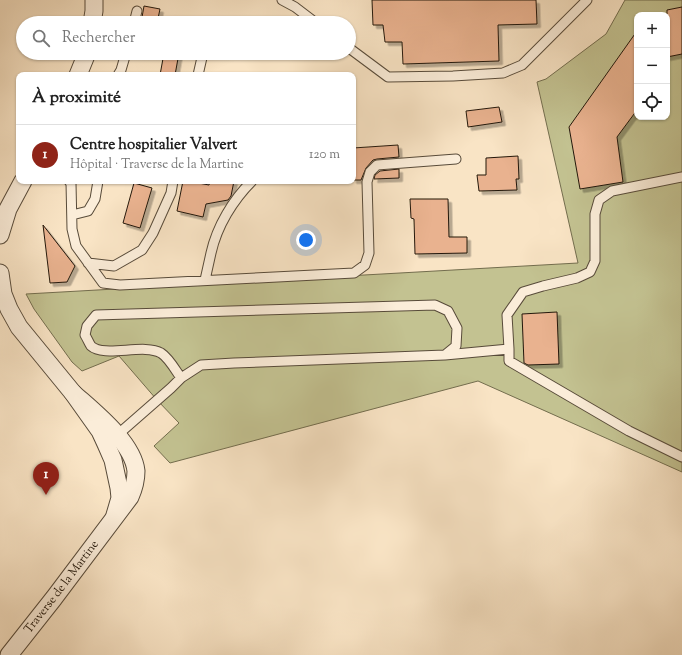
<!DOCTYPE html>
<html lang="fr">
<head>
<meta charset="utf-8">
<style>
  :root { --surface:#fff; --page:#f6f6f6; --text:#222; --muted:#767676; --line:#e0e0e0; --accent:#8f2418 }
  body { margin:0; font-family:"Sorts Mill Goudy",serif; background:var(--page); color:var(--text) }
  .controls { position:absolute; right:12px; top:12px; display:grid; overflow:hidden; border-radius:8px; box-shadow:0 1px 3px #0004 }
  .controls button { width:36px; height:36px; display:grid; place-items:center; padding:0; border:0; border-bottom:1px solid var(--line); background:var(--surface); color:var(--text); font:20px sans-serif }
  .you { position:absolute; left:306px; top:240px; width:14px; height:14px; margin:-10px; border:3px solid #fff; border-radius:50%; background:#1a73e8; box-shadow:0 0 0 6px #1a73e833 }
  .badge { display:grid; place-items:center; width:26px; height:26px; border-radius:50%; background:var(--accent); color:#fff; font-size:13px; font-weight:700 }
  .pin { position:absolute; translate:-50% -33px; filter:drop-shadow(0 1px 2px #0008) }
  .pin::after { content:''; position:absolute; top:21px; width:14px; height:12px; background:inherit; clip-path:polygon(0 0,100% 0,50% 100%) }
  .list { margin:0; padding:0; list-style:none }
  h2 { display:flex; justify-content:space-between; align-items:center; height:52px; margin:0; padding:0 16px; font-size:17px }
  h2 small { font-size:13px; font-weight:400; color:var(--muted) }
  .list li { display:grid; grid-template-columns:26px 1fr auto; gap:12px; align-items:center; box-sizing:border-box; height:60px; padding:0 16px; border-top:1px solid var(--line) }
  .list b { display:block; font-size:15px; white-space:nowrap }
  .list p { margin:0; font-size:13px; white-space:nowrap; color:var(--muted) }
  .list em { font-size:13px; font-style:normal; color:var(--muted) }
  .icon { flex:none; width:22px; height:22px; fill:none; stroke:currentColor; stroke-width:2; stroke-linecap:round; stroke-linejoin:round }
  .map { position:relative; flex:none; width:682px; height:655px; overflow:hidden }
  .search { position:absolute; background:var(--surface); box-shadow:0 1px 3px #0004; left:16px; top:16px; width:340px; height:44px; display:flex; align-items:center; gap:10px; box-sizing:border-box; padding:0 14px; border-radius:22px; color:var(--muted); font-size:15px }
  .panel { position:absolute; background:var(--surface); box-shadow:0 1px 3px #0004; left:16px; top:72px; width:340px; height:112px; border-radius:8px }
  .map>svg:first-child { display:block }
  .green { fill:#c3c291; stroke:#736d4e; fill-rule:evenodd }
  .building { fill:#e9b28f; stroke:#23180c; filter:url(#shadow) }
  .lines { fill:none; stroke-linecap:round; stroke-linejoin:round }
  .service-casing { stroke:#584b3a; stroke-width:11 }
  .minor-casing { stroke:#584b3a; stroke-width:19 }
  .service { stroke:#fbedd9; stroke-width:9 }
  .minor { stroke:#fbedd9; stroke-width:17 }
  .labels { text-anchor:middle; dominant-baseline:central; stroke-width:4; stroke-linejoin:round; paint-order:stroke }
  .street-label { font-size:12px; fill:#23180c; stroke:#fbedd9 }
</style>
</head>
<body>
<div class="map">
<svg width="682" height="655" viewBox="0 0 682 655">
  <defs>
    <filter id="shadow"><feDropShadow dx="3.5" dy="3.5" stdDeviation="0" flood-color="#0004"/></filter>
  </defs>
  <rect width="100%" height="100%" fill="#f9e4c5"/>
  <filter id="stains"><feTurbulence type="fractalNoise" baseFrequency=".005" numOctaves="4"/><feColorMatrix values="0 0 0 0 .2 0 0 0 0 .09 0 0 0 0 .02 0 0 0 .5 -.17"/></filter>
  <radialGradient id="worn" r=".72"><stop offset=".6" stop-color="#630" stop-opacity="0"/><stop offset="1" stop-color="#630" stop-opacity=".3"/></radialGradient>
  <path class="green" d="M625,0H682V472L478,381L170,463L154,446L179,423L157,400L119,356L82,371L72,362L34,309L26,294L578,263L537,82L546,79L606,34ZM637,15H667V117H637Z"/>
  <path class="building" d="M372,0H536L537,24L498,25L499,61L403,64L402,42H385L383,25H373Z
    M144,6L160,9L157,23H141Z
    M682,7V54L667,57V10Z
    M637,31V110L617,137L623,182L580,189L569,127Z
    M164,53H179L175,75H160Z
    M499,107L502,122L468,127L466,111Z
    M398,145L399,157L377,159L373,160L366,168L361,180H353V148Z
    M518,156L519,179H516L517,190L479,191L477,175H486V158Z
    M399,169V178L374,179L375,175L380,171Z
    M183,181H188L209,185L210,181H234L231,196L228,200L206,204L203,217L177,211Z
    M134,183L152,188L140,228L123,223Z
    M410,199H448L449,237H467V253L415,254L414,219L411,218Z
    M43,225L75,266L67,282L50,283Z
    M557,312L559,364L528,365L524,363L522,314Z"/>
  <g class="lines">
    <g class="service-casing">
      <path id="service" d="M282,0L295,7L316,23
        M134,23L137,11
        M349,48L388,77L453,76L503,73L522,65L587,0
        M118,75L121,70L126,53
        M198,75L203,53
        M69,181L71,183L72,229L76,246L103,283L120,285L354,273L365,265L369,253L367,182L370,172L377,165L456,159
        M72,215L88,211L95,199L98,181
        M88,263L114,266L142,250L153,233L171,193L173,181
        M205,280C207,271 209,262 211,253C217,226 233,200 252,181
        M509,349L507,315L523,292L543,286L577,278L590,272L595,261V214L599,200L612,191L682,177
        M181,378C176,371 169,358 161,353C144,343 104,358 91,346C89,343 87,338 85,335L87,326L96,315L435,305L448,311L457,328L456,346L445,355
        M115,437L171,388L181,378L201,365L234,363L445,355L509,349V361L629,431L682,457"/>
    </g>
    <g class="minor-casing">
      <g id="minor">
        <path d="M92,23L94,11V0"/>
        <path d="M78,75L87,53"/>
        <path d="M0,235L8,209L23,181"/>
        <path d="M0,273L3,294L9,309L19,327L73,393L100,431L106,444L113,460L119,488L120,498L115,515"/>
        <path id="s1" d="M9,655L54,598L130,497C134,488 136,480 136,471C133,442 93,411 73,393"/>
      </g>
    </g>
    <use href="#service" class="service"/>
    <use href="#minor" class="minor"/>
  </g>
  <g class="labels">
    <g class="street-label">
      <text stroke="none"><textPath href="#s1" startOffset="86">Traverse de la Martine</textPath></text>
    </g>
  </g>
  <rect width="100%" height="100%" filter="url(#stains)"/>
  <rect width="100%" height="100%" fill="url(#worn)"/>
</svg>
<div class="controls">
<button>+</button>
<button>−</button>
<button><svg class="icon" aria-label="locate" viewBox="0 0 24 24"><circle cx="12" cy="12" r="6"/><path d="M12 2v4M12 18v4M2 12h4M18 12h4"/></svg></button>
</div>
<div class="you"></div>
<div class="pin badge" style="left:46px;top:495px">1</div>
<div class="search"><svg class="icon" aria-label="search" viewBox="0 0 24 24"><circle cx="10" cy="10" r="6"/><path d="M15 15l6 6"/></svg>Rechercher</div>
<section class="panel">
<h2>À proximité<small></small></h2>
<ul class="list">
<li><span class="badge">1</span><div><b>Centre hospitalier Valvert</b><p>Hôpital · Traverse de la Martine</p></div><em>120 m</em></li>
</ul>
</section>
</div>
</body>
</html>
